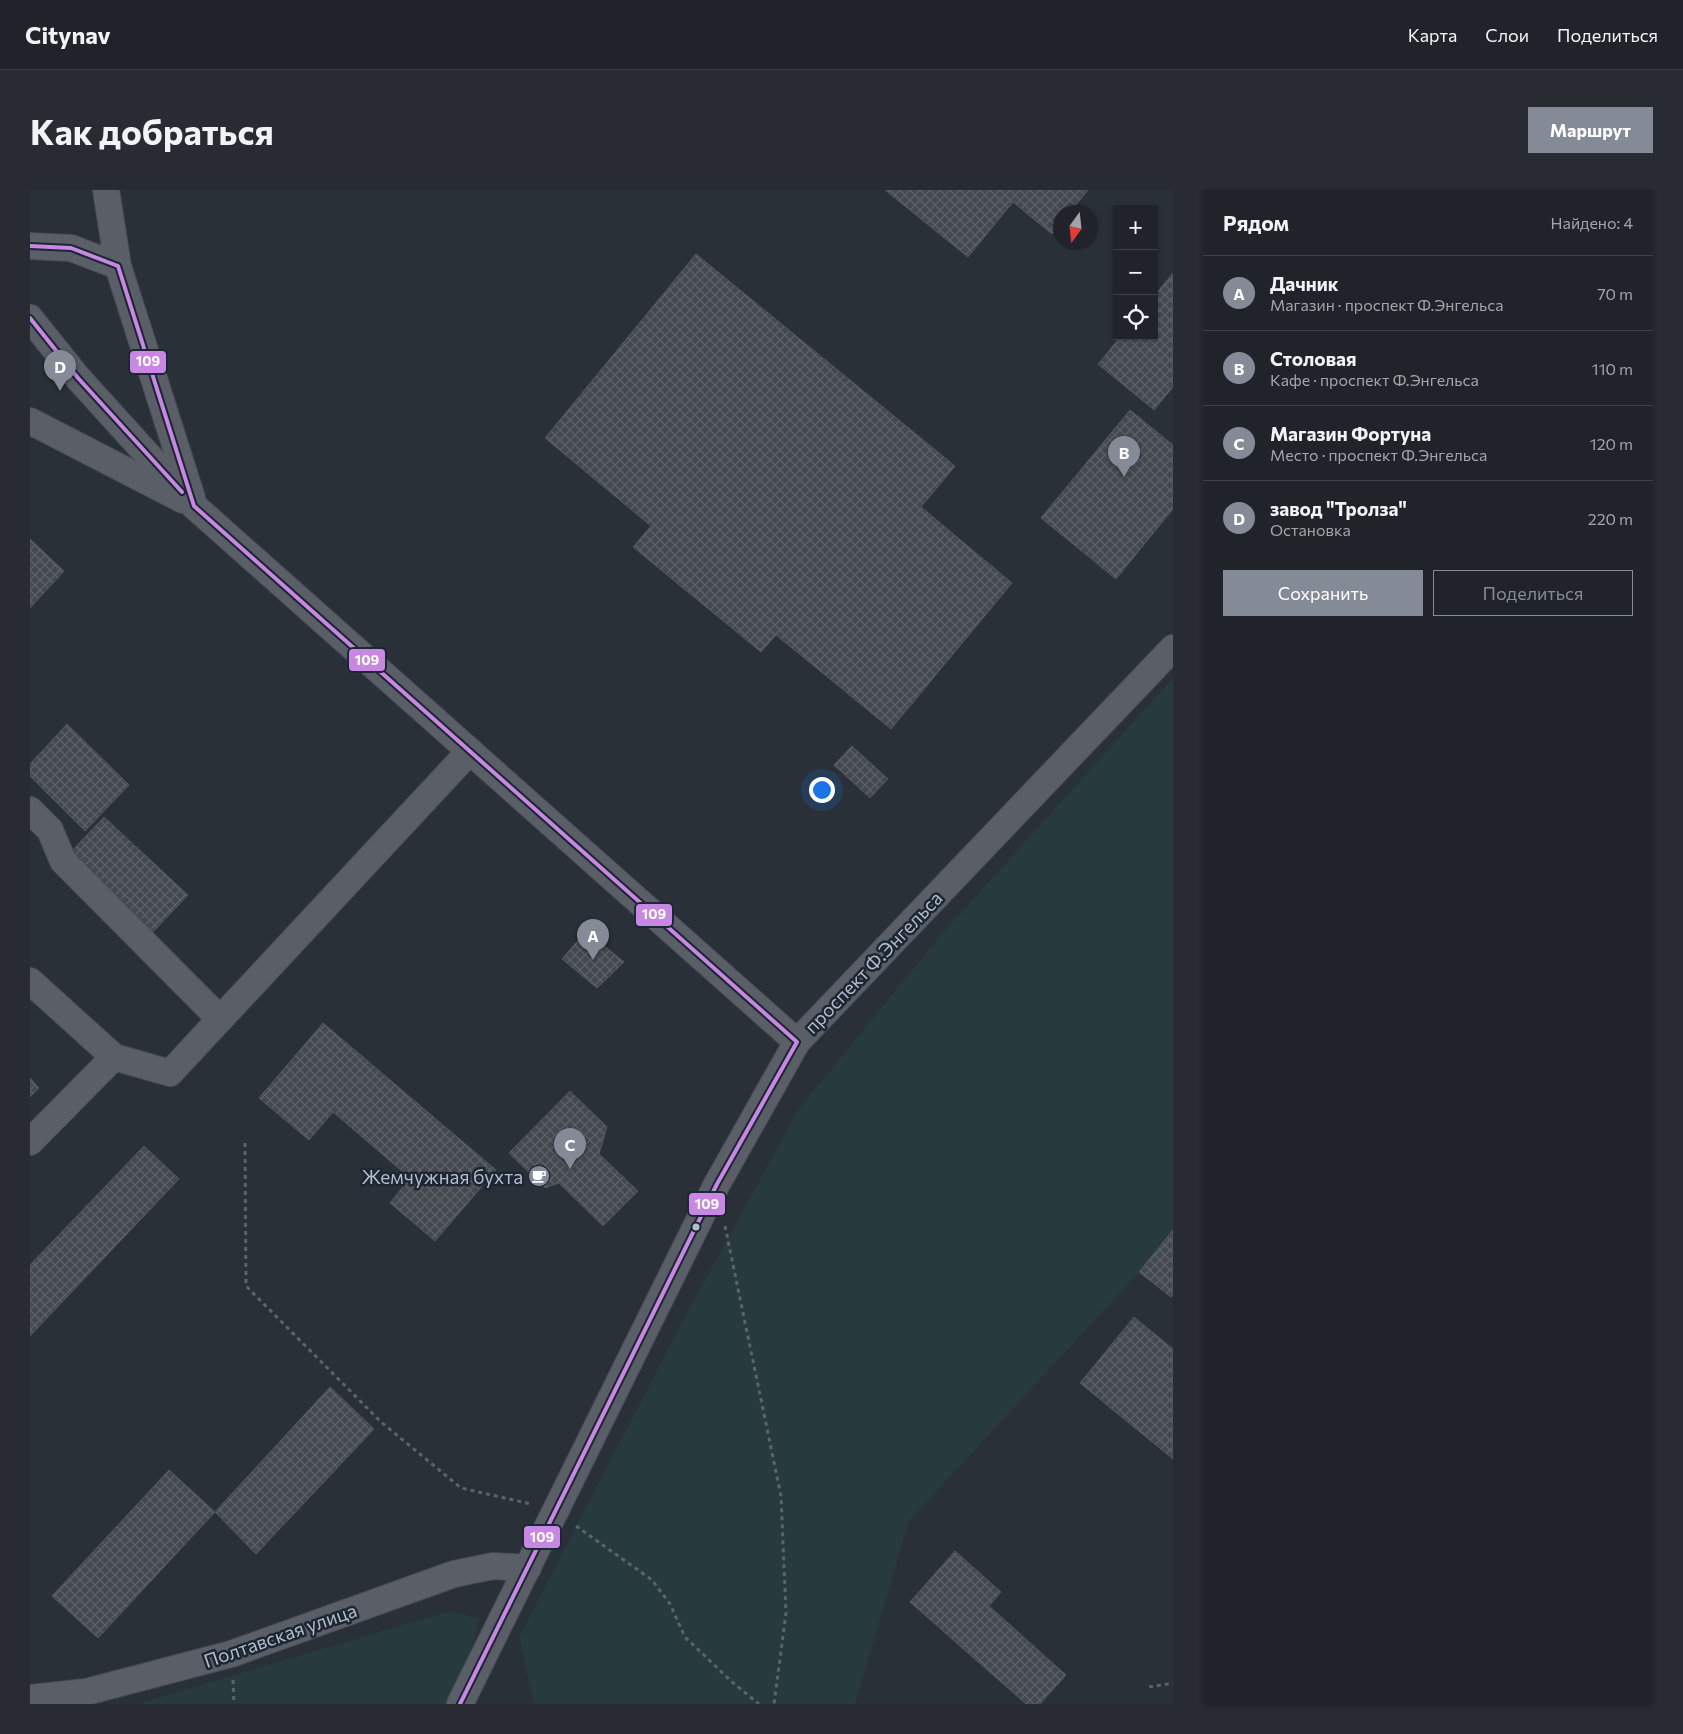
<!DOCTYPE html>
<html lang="ru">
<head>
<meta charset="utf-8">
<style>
  :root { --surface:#20242a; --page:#282c32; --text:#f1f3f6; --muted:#a2a4a8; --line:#3d4147; --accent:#848b96 }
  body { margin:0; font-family:Commissioner,sans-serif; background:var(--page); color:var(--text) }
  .controls { position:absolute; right:15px; top:15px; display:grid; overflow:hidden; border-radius:0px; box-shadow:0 1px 4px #0004 }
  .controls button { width:45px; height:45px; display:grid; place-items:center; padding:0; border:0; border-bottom:1px solid var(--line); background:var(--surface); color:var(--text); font:25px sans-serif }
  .compass { position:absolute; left:1023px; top:15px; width:45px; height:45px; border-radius:50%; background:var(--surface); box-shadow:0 1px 4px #0004; rotate:195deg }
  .you { position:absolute; left:791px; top:599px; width:18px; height:18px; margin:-12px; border:4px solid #fff; border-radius:50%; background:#1a73e8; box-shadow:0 0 0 8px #1a73e833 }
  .badge { display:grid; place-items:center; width:32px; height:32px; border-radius:50%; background:var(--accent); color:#fff; font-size:16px; font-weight:700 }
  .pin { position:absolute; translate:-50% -41px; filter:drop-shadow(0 1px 2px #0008) }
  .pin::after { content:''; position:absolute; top:26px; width:18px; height:15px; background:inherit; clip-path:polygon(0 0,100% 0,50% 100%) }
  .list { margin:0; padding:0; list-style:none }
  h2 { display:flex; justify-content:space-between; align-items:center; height:65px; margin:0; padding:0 20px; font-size:21px }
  h2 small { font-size:16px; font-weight:400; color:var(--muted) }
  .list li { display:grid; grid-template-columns:32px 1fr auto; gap:15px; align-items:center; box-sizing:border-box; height:75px; padding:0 20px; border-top:1px solid var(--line) }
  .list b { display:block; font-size:19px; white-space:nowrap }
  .list p { margin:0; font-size:16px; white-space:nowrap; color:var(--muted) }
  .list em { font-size:16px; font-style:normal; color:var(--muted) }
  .actions { display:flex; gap:10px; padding:15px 20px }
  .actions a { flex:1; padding:11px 0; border:1px solid var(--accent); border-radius:0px; text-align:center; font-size:18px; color:var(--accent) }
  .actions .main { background:var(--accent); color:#fff }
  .icon { flex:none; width:28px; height:28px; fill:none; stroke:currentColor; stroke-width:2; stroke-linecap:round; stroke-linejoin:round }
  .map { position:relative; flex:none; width:1143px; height:1514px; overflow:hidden; border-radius:0px }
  header { display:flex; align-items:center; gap:30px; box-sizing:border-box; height:70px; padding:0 25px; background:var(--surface); border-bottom:1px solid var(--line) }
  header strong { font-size:24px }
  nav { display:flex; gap:28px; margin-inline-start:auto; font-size:18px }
  .intro { display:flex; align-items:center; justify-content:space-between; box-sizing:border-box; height:120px; padding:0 30px }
  h1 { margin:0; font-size:35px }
  .button { padding:12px 22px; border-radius:0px; background:var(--accent); color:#fff; font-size:18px; font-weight:700 }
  main { display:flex; gap:30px; padding:0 30px }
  aside { flex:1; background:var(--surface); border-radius:0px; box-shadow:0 1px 4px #0004 }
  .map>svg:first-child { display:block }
  .grass { fill:#273a3e }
  .building { fill:url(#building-cross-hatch); stroke:#52575f }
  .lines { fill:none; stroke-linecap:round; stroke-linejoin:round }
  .minor-casing { stroke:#484c53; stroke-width:28 }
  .path { stroke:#5d636a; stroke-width:3; stroke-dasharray:4 4; stroke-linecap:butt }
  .minor { stroke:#5a5e66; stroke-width:26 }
  .bus-1-casing { stroke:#1d2633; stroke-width:8 }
  .bus-1 { stroke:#c787e3; stroke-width:4 }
  .bus-dot { fill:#b4bcc9; stroke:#1d2633; stroke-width:2 }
  .labels { text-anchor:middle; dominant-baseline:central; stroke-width:5; stroke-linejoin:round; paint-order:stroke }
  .street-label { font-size:19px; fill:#b4bcc9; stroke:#1d2633 }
  .poi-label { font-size:19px; fill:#b4bcc9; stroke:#1d2633; text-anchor:end }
  .line-badge { stroke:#1d2633; stroke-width:2 }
  .badge-label { font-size:14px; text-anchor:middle; font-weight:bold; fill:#fff }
</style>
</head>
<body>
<header>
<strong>Citynav</strong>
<nav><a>Карта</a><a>Слои</a><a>Поделиться</a></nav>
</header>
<div class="intro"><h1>Как добраться</h1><a class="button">Маршрут</a></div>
<main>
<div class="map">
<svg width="1143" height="1514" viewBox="0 0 1143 1514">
  <defs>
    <pattern id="building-cross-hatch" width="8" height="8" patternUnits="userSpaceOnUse" patternTransform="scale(1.25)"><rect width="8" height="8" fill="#444950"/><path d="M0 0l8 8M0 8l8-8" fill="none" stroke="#5d6168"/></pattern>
  </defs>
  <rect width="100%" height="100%" fill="#2a3038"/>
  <path class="grass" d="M1143,488V1040L1109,1082L879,1331L825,1514H504L489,1447L650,1136L768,920L910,746Z
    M420,1421L449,1429L440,1467L416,1514H107Z"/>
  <path class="building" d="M855,0H1058L1040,22H1030V34L1022,44L983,12L938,67Z
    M666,64L925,276L891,317L982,393L861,539L746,445L731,462L603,357L621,336L515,248Z
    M1143,83V197L1124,220L1068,174L1091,146H1124V106Z
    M1100,220L1143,255V319L1086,389L1011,328Z
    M0,349L34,381L0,418Z
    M37,534L99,595L55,641L0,586V574Z
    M822,556L858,589L840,608L804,575Z
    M74,627L158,705L120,745L36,667Z
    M556,741L594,772L567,798L532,769Z
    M293,833L466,980L405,1051L360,1013L380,988L303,922L279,950L229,908Z
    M0,888L9,898L0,907Z
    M540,901L577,937L569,964L608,1001L573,1036L529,993L515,998L479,963Z
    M114,956L149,989L0,1146V1075Z
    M1143,1040V1105L1141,1107L1109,1082Z
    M1104,1127L1143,1159V1269L1050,1193Z
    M300,1197L344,1239L226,1364L185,1322Z
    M139,1280L185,1322L68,1448L22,1406Z
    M925,1361L971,1402L959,1416L1036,1485L1010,1514H996L880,1412Z"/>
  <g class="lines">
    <g class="minor-casing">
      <path id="minor" d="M76,0L88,76
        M0,56L41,58L88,76L162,308
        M0,128L48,188L164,316L767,852
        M0,231L153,310
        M0,620L20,640L33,671L190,829
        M0,791L84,867
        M0,952L84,867L140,883L440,561
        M0,1508L56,1502L201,1464L424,1384L463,1376L498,1378
        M430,1514L687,994L767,852L1143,458"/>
    </g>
    <path class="path" d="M215,953L216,1096L351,1232L431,1298L501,1314
      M695,1036L751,1306L756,1423L744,1514
      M546,1336L622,1390L640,1414L655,1447L702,1492L729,1514
      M203,1490L204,1514
      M1119,1497L1143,1493"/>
    <use href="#minor" class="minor"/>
    <g class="bus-1-casing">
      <path id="bus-1" d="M0,56L41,58L88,76L164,316L767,852
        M0,128L48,188L152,302
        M430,1514L687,994L767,852"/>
    </g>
    <use href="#bus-1" class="bus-1"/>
  </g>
  <defs>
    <g id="cafe-disc" transform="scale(1.125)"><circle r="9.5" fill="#848b96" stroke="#1d2633"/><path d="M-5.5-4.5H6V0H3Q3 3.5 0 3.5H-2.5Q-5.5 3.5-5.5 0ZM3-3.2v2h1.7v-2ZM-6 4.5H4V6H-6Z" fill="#fff"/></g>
  </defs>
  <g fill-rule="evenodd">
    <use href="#cafe-disc" x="509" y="986"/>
  </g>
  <circle class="bus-dot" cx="666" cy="1037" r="4.5"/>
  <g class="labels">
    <g class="street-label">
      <text transform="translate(843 772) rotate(-46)">проспект Ф.Энгельса</text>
      <text transform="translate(250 1445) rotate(-19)">Полтавская улица</text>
    </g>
    <g class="poi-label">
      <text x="493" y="986">Жемчужная бухта</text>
    </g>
  </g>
  <g class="line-badge">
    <rect x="99" y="160" width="38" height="24" rx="5" fill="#c787e3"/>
    <rect x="318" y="458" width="38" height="24" rx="5" fill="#c787e3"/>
    <rect x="605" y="713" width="38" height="24" rx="5" fill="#c787e3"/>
    <rect x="658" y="1002" width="38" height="24" rx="5" fill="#c787e3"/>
    <rect x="493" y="1335" width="38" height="24" rx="5" fill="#c787e3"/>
  </g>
  <g class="badge-label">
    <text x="118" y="176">109</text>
    <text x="337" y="475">109</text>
    <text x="624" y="729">109</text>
    <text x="677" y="1019">109</text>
    <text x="512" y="1352">109</text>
  </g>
</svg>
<div class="controls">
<button>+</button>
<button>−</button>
<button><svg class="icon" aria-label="locate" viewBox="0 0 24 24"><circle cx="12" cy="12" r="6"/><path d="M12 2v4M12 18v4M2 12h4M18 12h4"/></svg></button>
</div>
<svg class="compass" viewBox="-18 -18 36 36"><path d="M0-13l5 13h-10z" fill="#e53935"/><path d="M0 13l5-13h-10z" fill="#a2a4a8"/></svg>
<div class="you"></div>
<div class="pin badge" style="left:563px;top:770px">A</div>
<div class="pin badge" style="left:1094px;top:287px">B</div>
<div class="pin badge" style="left:540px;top:979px">C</div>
<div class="pin badge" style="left:30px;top:201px">D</div>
</div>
<aside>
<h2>Рядом<small>Найдено: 4</small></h2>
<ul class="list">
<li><span class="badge">A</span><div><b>Дачник</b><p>Магазин · проспект Ф.Энгельса</p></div><em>70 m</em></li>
<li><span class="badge">B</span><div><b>Столовая</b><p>Кафе · проспект Ф.Энгельса</p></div><em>110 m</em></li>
<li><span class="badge">C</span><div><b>Магазин Фортуна</b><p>Место · проспект Ф.Энгельса</p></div><em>120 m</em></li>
<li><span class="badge">D</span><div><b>завод &quot;Тролза&quot;</b><p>Остановка</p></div><em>220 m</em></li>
</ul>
<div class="actions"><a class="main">Сохранить</a><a>Поделиться</a></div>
</aside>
</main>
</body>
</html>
